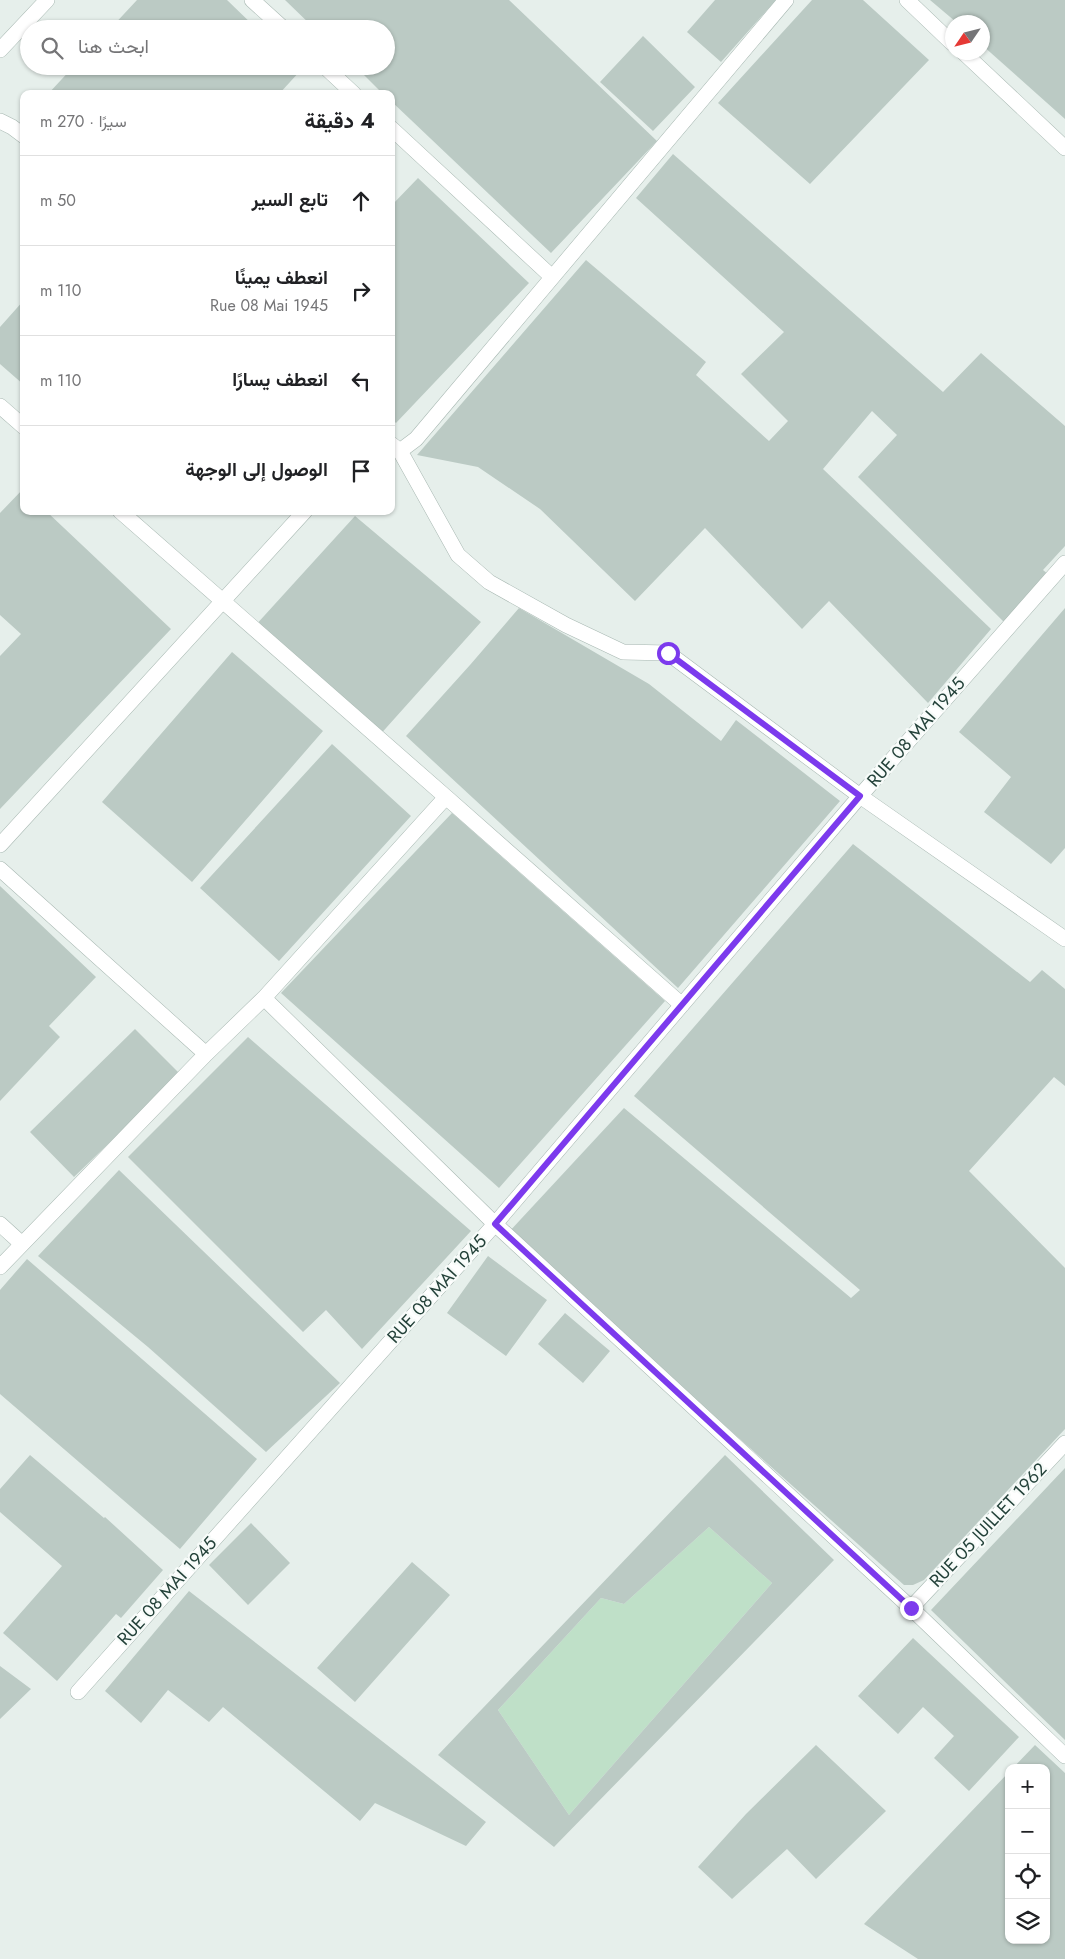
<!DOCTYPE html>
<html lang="ar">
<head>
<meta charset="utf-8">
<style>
  :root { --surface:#fff; --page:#f2f2f2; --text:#202124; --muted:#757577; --line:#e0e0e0 }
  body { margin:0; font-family:Jost,Vazirmatn,sans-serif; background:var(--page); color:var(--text); direction:rtl }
  .controls { position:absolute; right:15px; bottom:15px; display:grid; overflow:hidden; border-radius:10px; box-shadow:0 1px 4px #0004 }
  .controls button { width:45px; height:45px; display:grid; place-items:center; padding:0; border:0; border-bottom:1px solid var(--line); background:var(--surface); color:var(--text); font:25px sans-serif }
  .compass { position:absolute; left:945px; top:15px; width:45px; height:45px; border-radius:50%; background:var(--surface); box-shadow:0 1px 4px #0004; rotate:235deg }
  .stop { position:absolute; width:15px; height:15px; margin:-11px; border:4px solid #7c3aed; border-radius:50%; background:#fff }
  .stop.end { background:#7c3aed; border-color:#fff; box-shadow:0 1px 5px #0008 }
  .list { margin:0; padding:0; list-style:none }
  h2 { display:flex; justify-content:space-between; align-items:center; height:65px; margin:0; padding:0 20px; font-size:21px }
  h2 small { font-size:16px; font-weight:400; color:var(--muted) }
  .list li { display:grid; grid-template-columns:32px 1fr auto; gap:15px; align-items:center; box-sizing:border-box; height:90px; padding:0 20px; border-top:1px solid var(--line) }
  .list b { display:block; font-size:19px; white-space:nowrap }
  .list p { margin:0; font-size:16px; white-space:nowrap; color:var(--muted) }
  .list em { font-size:16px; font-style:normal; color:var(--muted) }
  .icon { flex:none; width:28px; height:28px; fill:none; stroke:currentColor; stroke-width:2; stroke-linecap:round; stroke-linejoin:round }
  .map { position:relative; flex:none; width:1065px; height:1959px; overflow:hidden; direction:ltr }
  .search { position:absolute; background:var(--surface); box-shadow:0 1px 4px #0004; left:20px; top:20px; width:375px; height:55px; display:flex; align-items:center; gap:12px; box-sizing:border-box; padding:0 18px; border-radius:28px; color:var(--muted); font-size:19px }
  .panel { position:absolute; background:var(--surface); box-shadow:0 1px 4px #0004; left:20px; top:90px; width:375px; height:425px; border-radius:10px; direction:rtl }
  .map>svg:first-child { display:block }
  .green { fill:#bfe0c8 }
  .building { fill:#bbcac4; fill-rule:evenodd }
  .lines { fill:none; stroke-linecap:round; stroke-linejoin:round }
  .minor-casing { stroke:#a8b8b2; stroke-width:16 }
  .tertiary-casing { stroke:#a8b8b2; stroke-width:16 }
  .minor { stroke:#fff; stroke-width:15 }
  .tertiary { stroke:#fff; stroke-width:15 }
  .route { stroke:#7c3aed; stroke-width:6 }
  .labels { text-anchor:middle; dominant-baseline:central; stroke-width:4.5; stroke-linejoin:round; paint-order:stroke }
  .street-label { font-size:18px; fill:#24423a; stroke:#f7fbf9 }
</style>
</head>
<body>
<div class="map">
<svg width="1065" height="1959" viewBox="0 0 1065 1959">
  <rect width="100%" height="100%" fill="#e6efeb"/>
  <path class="green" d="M709,1527L772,1583L569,1815L498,1710L601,1598L624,1604Z"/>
  <path class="building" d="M137,0H227L257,29H110Z
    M285,0H509L657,141L551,253L391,101V94H383L355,66H386V29H315Z
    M715,0H776L721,62L687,32Z
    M812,0H863L929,60L810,184L718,103Z
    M930,0H1065V119L982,45V22H956Z
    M643,36L695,87L653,131L600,82Z
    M74,66H297L301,70L279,94H48Z
    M673,154L943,392L981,353L1065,426V546L1043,570L1049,575L1007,625L858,477L897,435L872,411L823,469L991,629L928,703L829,601L802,629L705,528L635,601L540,509L478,467L417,455L586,260L706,362L696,375L769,441L788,421L741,374L784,332L636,198Z
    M418,178L529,283L396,423L391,418V206Z
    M24,300V385L0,364V327Z
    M23,489L24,511H46L171,629L0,809V656L21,634L0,615V513Z
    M355,516L481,622L378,737L253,628Z
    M519,608L649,684L721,741L736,720L840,801L678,988L406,736L470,665Z
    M1065,608V848L1051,864L984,812L1011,777L959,732Z
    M232,652L323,731L192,882L102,802Z
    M332,744L411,816L279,961L200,888Z
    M452,813L665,1001L499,1188L281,993Z
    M853,844L1030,982L1042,970L1065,989V1086L1054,1077L969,1171L1065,1268V1429L924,1580L913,1585H904L508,1233L624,1108L851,1298L860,1290L634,1096Z
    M0,886L96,977L49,1026L60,1037L0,1101Z
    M135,1029L180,1074L74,1177L30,1132Z
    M248,1037L471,1231L362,1349L326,1310L303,1332L128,1157Z
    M119,1170L340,1383L266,1452L148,1347L38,1256Z
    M488,1256L547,1300L506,1356L447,1313Z
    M27,1259L257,1459L180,1549L0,1394V1290Z
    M565,1313L610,1351L583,1383L538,1344Z
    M30,1455L104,1518L105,1517L163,1570L121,1618L116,1614L57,1681L3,1633L62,1566L0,1512V1489Z
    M725,1455L834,1560L554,1847L438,1755ZM709,1527L772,1583L569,1815L498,1710L601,1598L624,1604Z
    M1065,1468V1740L931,1610Z
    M251,1523L290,1563L248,1605L209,1565Z
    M412,1562L450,1595L355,1702L317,1668Z
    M189,1591L486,1822L466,1846L375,1803L360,1821L223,1707L209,1722L168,1690L141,1723L105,1691Z
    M913,1638L1019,1737L969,1791L934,1758L954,1736L923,1707L898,1734L858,1696Z
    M0,1666L31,1689L0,1719Z
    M816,1745L886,1811L816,1879L787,1849L732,1899L698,1867L746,1814Z
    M1035,1745L1065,1773V1959H918L864,1924L1009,1772V1940H1046V1768H1013Z"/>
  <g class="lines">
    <g class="minor-casing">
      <path id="minor" d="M252,0L284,29
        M907,0L952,43
        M963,52L1065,148
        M324,66L354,94
        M0,121L12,127L24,136
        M391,128L552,277
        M0,406L24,427
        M391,444L400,451L458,555L489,582L566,625L623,652L668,653L860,796L1065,939
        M400,451L416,439L786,0
        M120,511L446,797L264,998
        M446,797L682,1005
        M0,845L305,511
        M0,869L206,1054L264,998L495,1224L911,1608L1065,1756
        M0,1224L22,1244
        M0,1267L206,1054
        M911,1608L1065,1443
        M78,1692L495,1224L860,796L1065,563"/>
    </g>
    <g class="tertiary-casing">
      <path id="tertiary" d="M0,50L47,0"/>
    </g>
    <use href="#minor" class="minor"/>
    <use href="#tertiary" class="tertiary"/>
  </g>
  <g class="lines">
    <path class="route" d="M668,653L860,796L495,1224L911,1608"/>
  </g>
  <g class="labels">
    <g class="street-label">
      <text transform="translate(916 732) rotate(-49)">RUE 08 MAI 1945</text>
      <text transform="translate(437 1289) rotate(-48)">RUE 08 MAI 1945</text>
      <text transform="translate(988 1525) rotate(-47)">RUE 05 JUILLET 1962</text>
      <text transform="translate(167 1591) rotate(-48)">RUE 08 MAI 1945</text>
    </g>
  </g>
</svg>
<div class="controls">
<button>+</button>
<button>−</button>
<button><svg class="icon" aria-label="locate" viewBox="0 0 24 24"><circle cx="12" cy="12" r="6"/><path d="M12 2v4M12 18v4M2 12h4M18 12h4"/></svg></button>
<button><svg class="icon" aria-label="layers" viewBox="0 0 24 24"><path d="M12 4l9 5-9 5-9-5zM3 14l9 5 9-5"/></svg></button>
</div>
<svg class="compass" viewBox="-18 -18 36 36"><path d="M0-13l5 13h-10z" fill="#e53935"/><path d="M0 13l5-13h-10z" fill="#757577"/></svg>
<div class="stop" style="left:668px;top:653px"></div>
<div class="stop end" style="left:911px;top:1608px"></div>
<div class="search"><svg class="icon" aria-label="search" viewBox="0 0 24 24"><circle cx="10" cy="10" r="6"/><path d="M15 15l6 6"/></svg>ابحث هنا</div>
<section class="panel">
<h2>4 دقيقة<small>سيرًا · 270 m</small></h2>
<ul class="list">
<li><svg class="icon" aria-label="ahead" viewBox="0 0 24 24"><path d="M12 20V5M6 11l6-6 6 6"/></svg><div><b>تابع السير</b></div><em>50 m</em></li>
<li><svg class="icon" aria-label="right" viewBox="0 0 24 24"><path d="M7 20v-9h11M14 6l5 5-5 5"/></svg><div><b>انعطف يمينًا</b><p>Rue 08 Mai 1945</p></div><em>110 m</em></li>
<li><svg class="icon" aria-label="left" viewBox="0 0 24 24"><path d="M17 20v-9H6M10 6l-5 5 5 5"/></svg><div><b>انعطف يسارًا</b></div><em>110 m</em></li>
<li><svg class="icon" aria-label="arrive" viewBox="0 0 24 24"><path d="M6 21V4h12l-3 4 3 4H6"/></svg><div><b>الوصول إلى الوجهة</b></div></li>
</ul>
</section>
</div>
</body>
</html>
